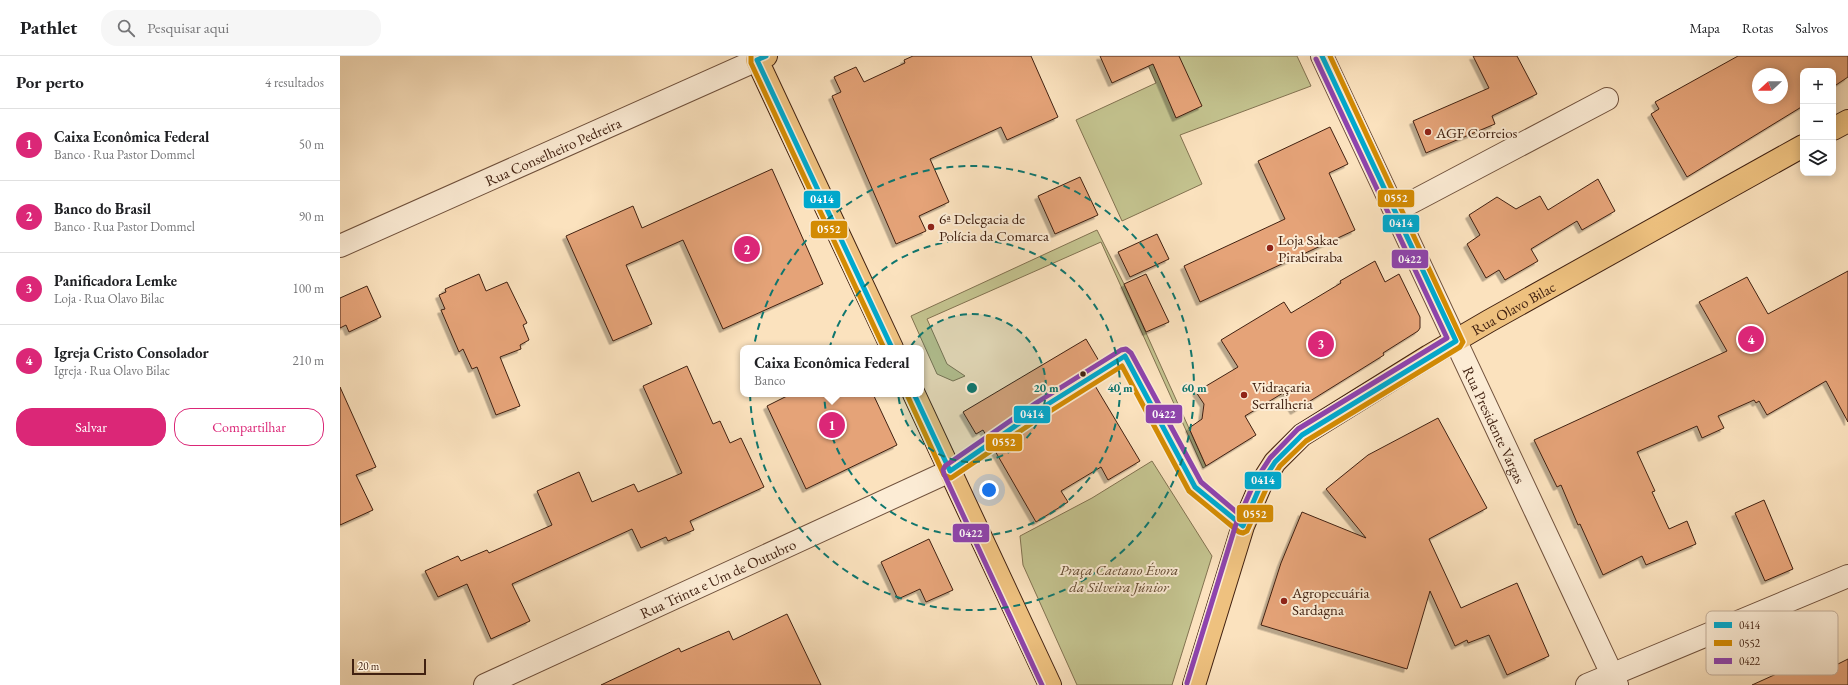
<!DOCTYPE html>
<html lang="pt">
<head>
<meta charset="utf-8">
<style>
  :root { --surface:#fff; --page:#f6f6f6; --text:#202124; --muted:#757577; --line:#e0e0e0; --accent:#db2777 }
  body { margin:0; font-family:"EB Garamond",serif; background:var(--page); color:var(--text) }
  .controls { position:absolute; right:12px; top:12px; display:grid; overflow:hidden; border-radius:8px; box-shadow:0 2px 10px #0003 }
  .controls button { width:36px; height:36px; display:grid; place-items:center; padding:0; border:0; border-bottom:1px solid var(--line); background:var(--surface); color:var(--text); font:20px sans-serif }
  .compass { position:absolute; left:1412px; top:12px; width:36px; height:36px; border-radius:50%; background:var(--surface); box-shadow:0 2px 10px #0003; rotate:249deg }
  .scale { position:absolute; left:12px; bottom:10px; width:74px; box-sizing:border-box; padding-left:4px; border:2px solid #412111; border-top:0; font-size:11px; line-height:14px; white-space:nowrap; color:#412111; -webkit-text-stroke:3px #fcecd5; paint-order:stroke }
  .you { position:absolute; left:649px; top:434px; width:14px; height:14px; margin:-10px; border:3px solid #fff; border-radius:50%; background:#1a73e8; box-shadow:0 0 0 6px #1a73e833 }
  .badge { display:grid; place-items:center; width:26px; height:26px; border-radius:50%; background:var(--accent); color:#fff; font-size:13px; font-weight:700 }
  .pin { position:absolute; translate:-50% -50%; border:2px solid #fff; box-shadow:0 1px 4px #0006 }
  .popup { position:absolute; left:400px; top:289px; width:184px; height:52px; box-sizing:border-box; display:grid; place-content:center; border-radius:8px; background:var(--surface); filter:drop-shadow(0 1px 3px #0005); font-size:13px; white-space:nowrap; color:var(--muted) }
  .popup b { font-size:15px; color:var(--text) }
  .popup::after { content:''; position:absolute; left:50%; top:100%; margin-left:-8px; border:8px solid transparent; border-top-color:var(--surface) }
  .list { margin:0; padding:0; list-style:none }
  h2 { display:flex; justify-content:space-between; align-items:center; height:52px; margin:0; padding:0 16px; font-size:17px }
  h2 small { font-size:13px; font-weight:400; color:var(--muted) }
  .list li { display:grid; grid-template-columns:26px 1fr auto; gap:12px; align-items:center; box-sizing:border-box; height:72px; padding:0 16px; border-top:1px solid var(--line) }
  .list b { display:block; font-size:15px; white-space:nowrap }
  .list p { margin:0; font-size:13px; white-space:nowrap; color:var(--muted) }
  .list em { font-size:13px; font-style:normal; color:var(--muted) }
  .actions { display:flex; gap:8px; padding:12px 16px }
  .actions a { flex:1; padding:9px 0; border:1px solid var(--accent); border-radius:16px; text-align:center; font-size:14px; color:var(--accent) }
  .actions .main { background:var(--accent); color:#fff }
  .icon { flex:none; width:22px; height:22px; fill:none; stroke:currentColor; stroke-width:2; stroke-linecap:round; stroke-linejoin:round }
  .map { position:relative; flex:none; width:1508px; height:629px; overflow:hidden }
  header { display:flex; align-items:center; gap:24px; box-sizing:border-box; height:56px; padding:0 20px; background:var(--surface); border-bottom:1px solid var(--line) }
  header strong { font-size:19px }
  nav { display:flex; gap:22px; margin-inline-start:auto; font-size:14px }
  .search { width:280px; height:36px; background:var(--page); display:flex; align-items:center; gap:10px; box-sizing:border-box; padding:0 14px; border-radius:16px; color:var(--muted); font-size:15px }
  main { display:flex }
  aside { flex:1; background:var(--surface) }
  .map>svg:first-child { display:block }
  .green { fill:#c3c28e; stroke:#827250 }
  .building { fill:#e5a378; stroke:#412111; fill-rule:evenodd; filter:url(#shadow) }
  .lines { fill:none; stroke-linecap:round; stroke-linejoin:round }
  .minor-casing { stroke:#70513c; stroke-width:24 }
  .tertiary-casing { stroke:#70513c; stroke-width:24 }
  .primary-casing { stroke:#412111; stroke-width:24 }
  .minor { stroke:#fcecd5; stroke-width:22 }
  .tertiary { stroke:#fcecd5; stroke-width:22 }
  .primary { stroke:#eec17f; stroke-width:22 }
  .bus-1-casing { stroke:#fcecd5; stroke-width:8 }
  .bus-2-casing { stroke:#fcecd5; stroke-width:8 }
  .bus-3-casing { stroke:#fcecd5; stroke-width:8 }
  .bus-1 { stroke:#00a9ce; stroke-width:5 }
  .bus-2 { stroke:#d38b03; stroke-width:5 }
  .bus-3 { stroke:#8e44ad; stroke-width:5 }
  .ring { fill:none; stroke:#0f766e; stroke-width:2; stroke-dasharray:7 5 }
  .poi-dot { fill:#8f2418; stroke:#fcecd5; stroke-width:1.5 }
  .bus-dot { fill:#412111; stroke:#fcecd5; stroke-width:1.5 }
  .labels { text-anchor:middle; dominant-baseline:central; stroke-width:4; stroke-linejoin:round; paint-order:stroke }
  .poi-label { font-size:15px; fill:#412111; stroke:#fcecd5; text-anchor:start }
  .street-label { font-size:15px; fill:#412111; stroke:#fcecd5 }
  .park-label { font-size:15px; font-style:italic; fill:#624930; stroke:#fcecd5 }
  .key { fill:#fcecd5; stroke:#c4af9a; stroke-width:1 }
  .key-label { font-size:11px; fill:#412111 }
  .centre { fill:#0f766e; stroke:#fcecd5; stroke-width:2 }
  .ring-label { font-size:12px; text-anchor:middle; font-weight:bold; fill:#0f766e; stroke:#fcecd5; stroke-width:4; stroke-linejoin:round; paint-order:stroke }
  .line-badge { stroke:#fcecd5; stroke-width:1.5 }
  .badge-label { font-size:11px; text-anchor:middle; font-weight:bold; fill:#fff }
</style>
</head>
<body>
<header>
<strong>Pathlet</strong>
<div class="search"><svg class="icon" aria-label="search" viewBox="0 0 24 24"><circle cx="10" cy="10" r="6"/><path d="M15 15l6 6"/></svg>Pesquisar aqui</div>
<nav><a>Mapa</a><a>Rotas</a><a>Salvos</a></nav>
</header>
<main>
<aside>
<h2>Por perto<small>4 resultados</small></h2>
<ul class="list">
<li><span class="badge">1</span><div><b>Caixa Econômica Federal</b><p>Banco · Rua Pastor Dommel</p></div><em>50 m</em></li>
<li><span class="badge">2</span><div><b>Banco do Brasil</b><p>Banco · Rua Pastor Dommel</p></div><em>90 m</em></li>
<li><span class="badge">3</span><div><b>Panificadora Lemke</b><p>Loja · Rua Olavo Bilac</p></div><em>100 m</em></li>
<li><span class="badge">4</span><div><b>Igreja Cristo Consolador</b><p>Igreja · Rua Olavo Bilac</p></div><em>210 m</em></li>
</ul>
<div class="actions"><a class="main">Salvar</a><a>Compartilhar</a></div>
</aside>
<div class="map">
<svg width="1508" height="629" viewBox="0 0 1508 629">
  <defs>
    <filter id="shadow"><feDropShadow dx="-3.5" dy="3.5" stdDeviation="0" flood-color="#0004"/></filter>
  </defs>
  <rect width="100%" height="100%" fill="#fbe2be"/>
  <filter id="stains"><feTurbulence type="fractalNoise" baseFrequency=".005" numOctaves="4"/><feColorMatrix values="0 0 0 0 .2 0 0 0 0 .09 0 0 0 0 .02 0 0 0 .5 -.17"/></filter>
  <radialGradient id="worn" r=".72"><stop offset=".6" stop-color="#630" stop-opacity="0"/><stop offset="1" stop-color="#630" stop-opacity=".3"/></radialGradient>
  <path class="green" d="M804,0H957L971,30L840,79L862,128L782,165L736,64L816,27Z
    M757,174L784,228L866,410L863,412L761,186L587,263L607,308L625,320L613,325L597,318L571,260Z
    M812,405L872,500L832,629H737L683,509L680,480L752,442Z"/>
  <path class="building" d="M573,0H691L718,61L667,84L661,71L590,103L609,146L579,160L586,175L556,188L492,40L501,36L494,21L516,11L524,26L565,7L564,4Z
    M760,0H839L862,50L836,62L813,8L772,27Z
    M1133,0H1177L1197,38L1152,60L1155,68L1086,97L1073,65L1149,32Z
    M1398,0H1508V21L1493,31V15H1463V50L1347,121L1311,58L1319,53L1315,46ZM1418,18H1442V42H1418Z
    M990,71L1008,108L989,117L1015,174L860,246L844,210L945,163L918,105Z
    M432,113L483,228L383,273L343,184L286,209L312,268L273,285L226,180L293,150L302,172Z
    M740,121L758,159L715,178L698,140Z
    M1258,123L1275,155L1242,174L1237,165L1191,193L1198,205L1165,224L1159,214L1146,222L1127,188L1140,179L1129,159L1157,141L1176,153L1200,140L1208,154Z
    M817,178L829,203L790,221L778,196Z
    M1035,205L1045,226L1059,218L1080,261V272L1078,275L1043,297L1044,299L954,355L943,337L905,360L916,379L866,410L849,372L862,363L864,348L856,336L898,311L881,284L944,246L951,257L1001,227L1000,225Z
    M1508,215V366L1486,325L1427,359L1419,345L1416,347L1414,344L1378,360L1384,372L1362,382L1357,370L1297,396L1315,435L1312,436L1329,473L1347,465L1356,488L1306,509L1302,500L1263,519L1240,468L1238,469L1221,429L1217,431L1194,384L1387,295L1359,246L1407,221L1428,258Z
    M139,218L146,235L167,226L187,267L183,269L189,284L180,289L181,293L160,301L180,350L156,359L137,311L132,313L123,293L119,296L101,254L105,253L99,239L106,236L105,233Z
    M806,218L829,266L806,276L784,228Z
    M27,230L41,261L9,276L6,269L0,272V242Z
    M746,283L759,305L745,313L800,405L768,424L761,411L721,435L728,446L696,466L643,374L636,378L623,356Z
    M347,310L373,368L380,365L390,387L401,382L424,431L350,465L354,474L328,485L326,481L301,492L292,473L172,528L190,565L151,583L127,528L98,541L85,515L118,500L121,505L147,494L149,497L212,469L197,435L239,416L252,446L294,428L298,436L342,417L303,330Z
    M0,331L36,411L16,419L33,454L0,469Z
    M451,338H533L557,389L466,433L427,350Z
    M1098,362L1147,452L1089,483L1121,552L1177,527L1209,600L1167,619L1149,579L1128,587L1127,584L1115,590L1090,535L1067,613L921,569L941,507L962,456L1026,482L986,433L1028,399Z
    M1424,444L1453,513L1425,525L1395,457Z
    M589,483L613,534L586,546L580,533L558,543L541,506Z
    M447,558L481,629H261L339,592L341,596L389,575L393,584Z
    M1485,596L1492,611L1508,603V629H1412Z"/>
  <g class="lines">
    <g class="minor-casing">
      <g id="minor">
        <path d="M1055,155L1267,43"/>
        <path id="s1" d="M145,629L610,415"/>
        <path d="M1247,629L1508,520"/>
      </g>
    </g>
    <g class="tertiary-casing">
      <g id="tertiary">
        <path id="s2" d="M982,0L1277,629"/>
        <path id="s3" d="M0,190L417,4"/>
      </g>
    </g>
    <g class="primary-casing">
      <g id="primary">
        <path d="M426,0L417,4L552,292"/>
        <path d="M1493,73L1508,65"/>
        <path d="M574,338L710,629"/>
        <path id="s4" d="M854,629L903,470L921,428L935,406L962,379L1089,300L1149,265L1463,90"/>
      </g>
    </g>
    <use href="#minor" class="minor"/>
    <use href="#tertiary" class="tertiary"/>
    <use href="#primary" class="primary"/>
    <g class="bus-1-casing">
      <path id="bus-1" d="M426,0L417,4L552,292
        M574,338L610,415L700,353L785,300L855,431L903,470L921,428L935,406L962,379L1116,285L982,0"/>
    </g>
    <g class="bus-2-casing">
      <path id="bus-2" d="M411,0V7L544,292
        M568,341L604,419L611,422L704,359L782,310L849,435L899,476L903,477L907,475L927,431L940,410L966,385L1120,291L1123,286L990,0"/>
    </g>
    <g class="bus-3-casing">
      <path id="bus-3" d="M847,627L896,468L915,425L930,402L958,373L1107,282L976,3
        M702,629L604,418L603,414L605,410L696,347L781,294L786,293L791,297L861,426L907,465"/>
    </g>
    <use href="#bus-1" class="bus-1"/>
    <use href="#bus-2" class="bus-2"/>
    <use href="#bus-3" class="bus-3"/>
  </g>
  <circle cx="632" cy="332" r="74" fill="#0f766e" fill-opacity=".12"/>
  <g class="ring">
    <circle cx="632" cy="332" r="74"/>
    <circle cx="632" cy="332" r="148"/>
    <circle cx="632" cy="332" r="222"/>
  </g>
  <g class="poi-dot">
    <circle cx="1088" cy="76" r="4"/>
    <circle cx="591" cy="171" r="4"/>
    <circle cx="930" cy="192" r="4"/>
    <circle cx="904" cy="339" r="4"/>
    <circle cx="944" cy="545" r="4"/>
  </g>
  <circle class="bus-dot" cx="743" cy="318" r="3.5"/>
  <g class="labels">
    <g class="poi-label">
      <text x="1096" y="76">AGF Correios</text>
      <text x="599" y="162">6ª Delegacia de<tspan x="599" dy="17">Polícia da Comarca</tspan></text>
      <text x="938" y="183">Loja Sakae<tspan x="938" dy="17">Pirabeiraba</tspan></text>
      <text x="912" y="330">Vidraçaria<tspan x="912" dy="17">Serralheria</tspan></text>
      <text x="952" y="536">Agropecuária<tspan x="952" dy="17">Sardagna</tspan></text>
    </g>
    <g class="street-label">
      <text stroke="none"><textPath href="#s3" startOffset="233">Rua Conselheiro Pedreira</textPath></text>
      <text stroke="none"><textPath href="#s4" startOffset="523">Rua Olavo Bilac</textPath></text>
      <text stroke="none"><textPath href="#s2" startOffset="407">Rua Presidente Vargas</textPath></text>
      <text stroke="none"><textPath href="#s1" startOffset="256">Rua Trinta e Um de Outubro</textPath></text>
    </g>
    <g class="park-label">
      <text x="779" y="513">Praça Caetano Évora<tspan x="779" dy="17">da Silveira Júnior</tspan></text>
    </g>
  </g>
  <rect x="1366" y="555" width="132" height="64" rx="6" class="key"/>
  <rect x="1374" y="566" width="18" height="6" fill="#00a9ce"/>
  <rect x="1374" y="584" width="18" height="6" fill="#d38b03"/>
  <rect x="1374" y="602" width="18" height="6" fill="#8e44ad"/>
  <g class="key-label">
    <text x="1399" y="573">0414</text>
    <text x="1399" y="591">0552</text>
    <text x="1399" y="609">0422</text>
  </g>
  <circle cx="632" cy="332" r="6" class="centre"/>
  <g class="ring-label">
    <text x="706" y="336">20 m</text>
    <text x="780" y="336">40 m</text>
    <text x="854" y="336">60 m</text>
  </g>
  <g class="line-badge">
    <rect x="1037" y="133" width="38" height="19" rx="4" fill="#d38b03"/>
    <rect x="463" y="134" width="38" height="19" rx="4" fill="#00a9ce"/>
    <rect x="1042" y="158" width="38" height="19" rx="4" fill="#00a9ce"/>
    <rect x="470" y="164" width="38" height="19" rx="4" fill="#d38b03"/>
    <rect x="1051" y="193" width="38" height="20" rx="4" fill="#8e44ad"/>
    <rect x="805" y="348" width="38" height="20" rx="4" fill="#8e44ad"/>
    <rect x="673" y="349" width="38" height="19" rx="4" fill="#00a9ce"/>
    <rect x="645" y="377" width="38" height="19" rx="4" fill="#d38b03"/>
    <rect x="904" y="415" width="38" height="19" rx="4" fill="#00a9ce"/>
    <rect x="896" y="448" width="38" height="19" rx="4" fill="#d38b03"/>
    <rect x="612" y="467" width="38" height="20" rx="4" fill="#8e44ad"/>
  </g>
  <g class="badge-label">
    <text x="1056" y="146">0552</text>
    <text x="482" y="147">0414</text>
    <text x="1061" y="171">0414</text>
    <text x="489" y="177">0552</text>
    <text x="1070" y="207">0422</text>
    <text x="824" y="362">0422</text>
    <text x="692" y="362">0414</text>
    <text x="664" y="390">0552</text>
    <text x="923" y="428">0414</text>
    <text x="915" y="462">0552</text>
    <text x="631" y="481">0422</text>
  </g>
  <rect width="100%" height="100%" filter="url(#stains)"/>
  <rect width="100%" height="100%" fill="url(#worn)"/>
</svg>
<div class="controls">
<button>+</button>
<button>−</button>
<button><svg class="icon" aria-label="layers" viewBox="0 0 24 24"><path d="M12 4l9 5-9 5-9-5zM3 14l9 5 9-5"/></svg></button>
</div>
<svg class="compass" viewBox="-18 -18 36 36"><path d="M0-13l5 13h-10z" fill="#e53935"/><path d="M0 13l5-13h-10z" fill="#757577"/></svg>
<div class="scale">20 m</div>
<div class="you"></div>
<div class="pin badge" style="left:492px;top:369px">1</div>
<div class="popup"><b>Caixa Econômica Federal</b>Banco</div>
<div class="pin badge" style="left:407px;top:193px">2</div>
<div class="pin badge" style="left:981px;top:288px">3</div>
<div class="pin badge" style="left:1411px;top:283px">4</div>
</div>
</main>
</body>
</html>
